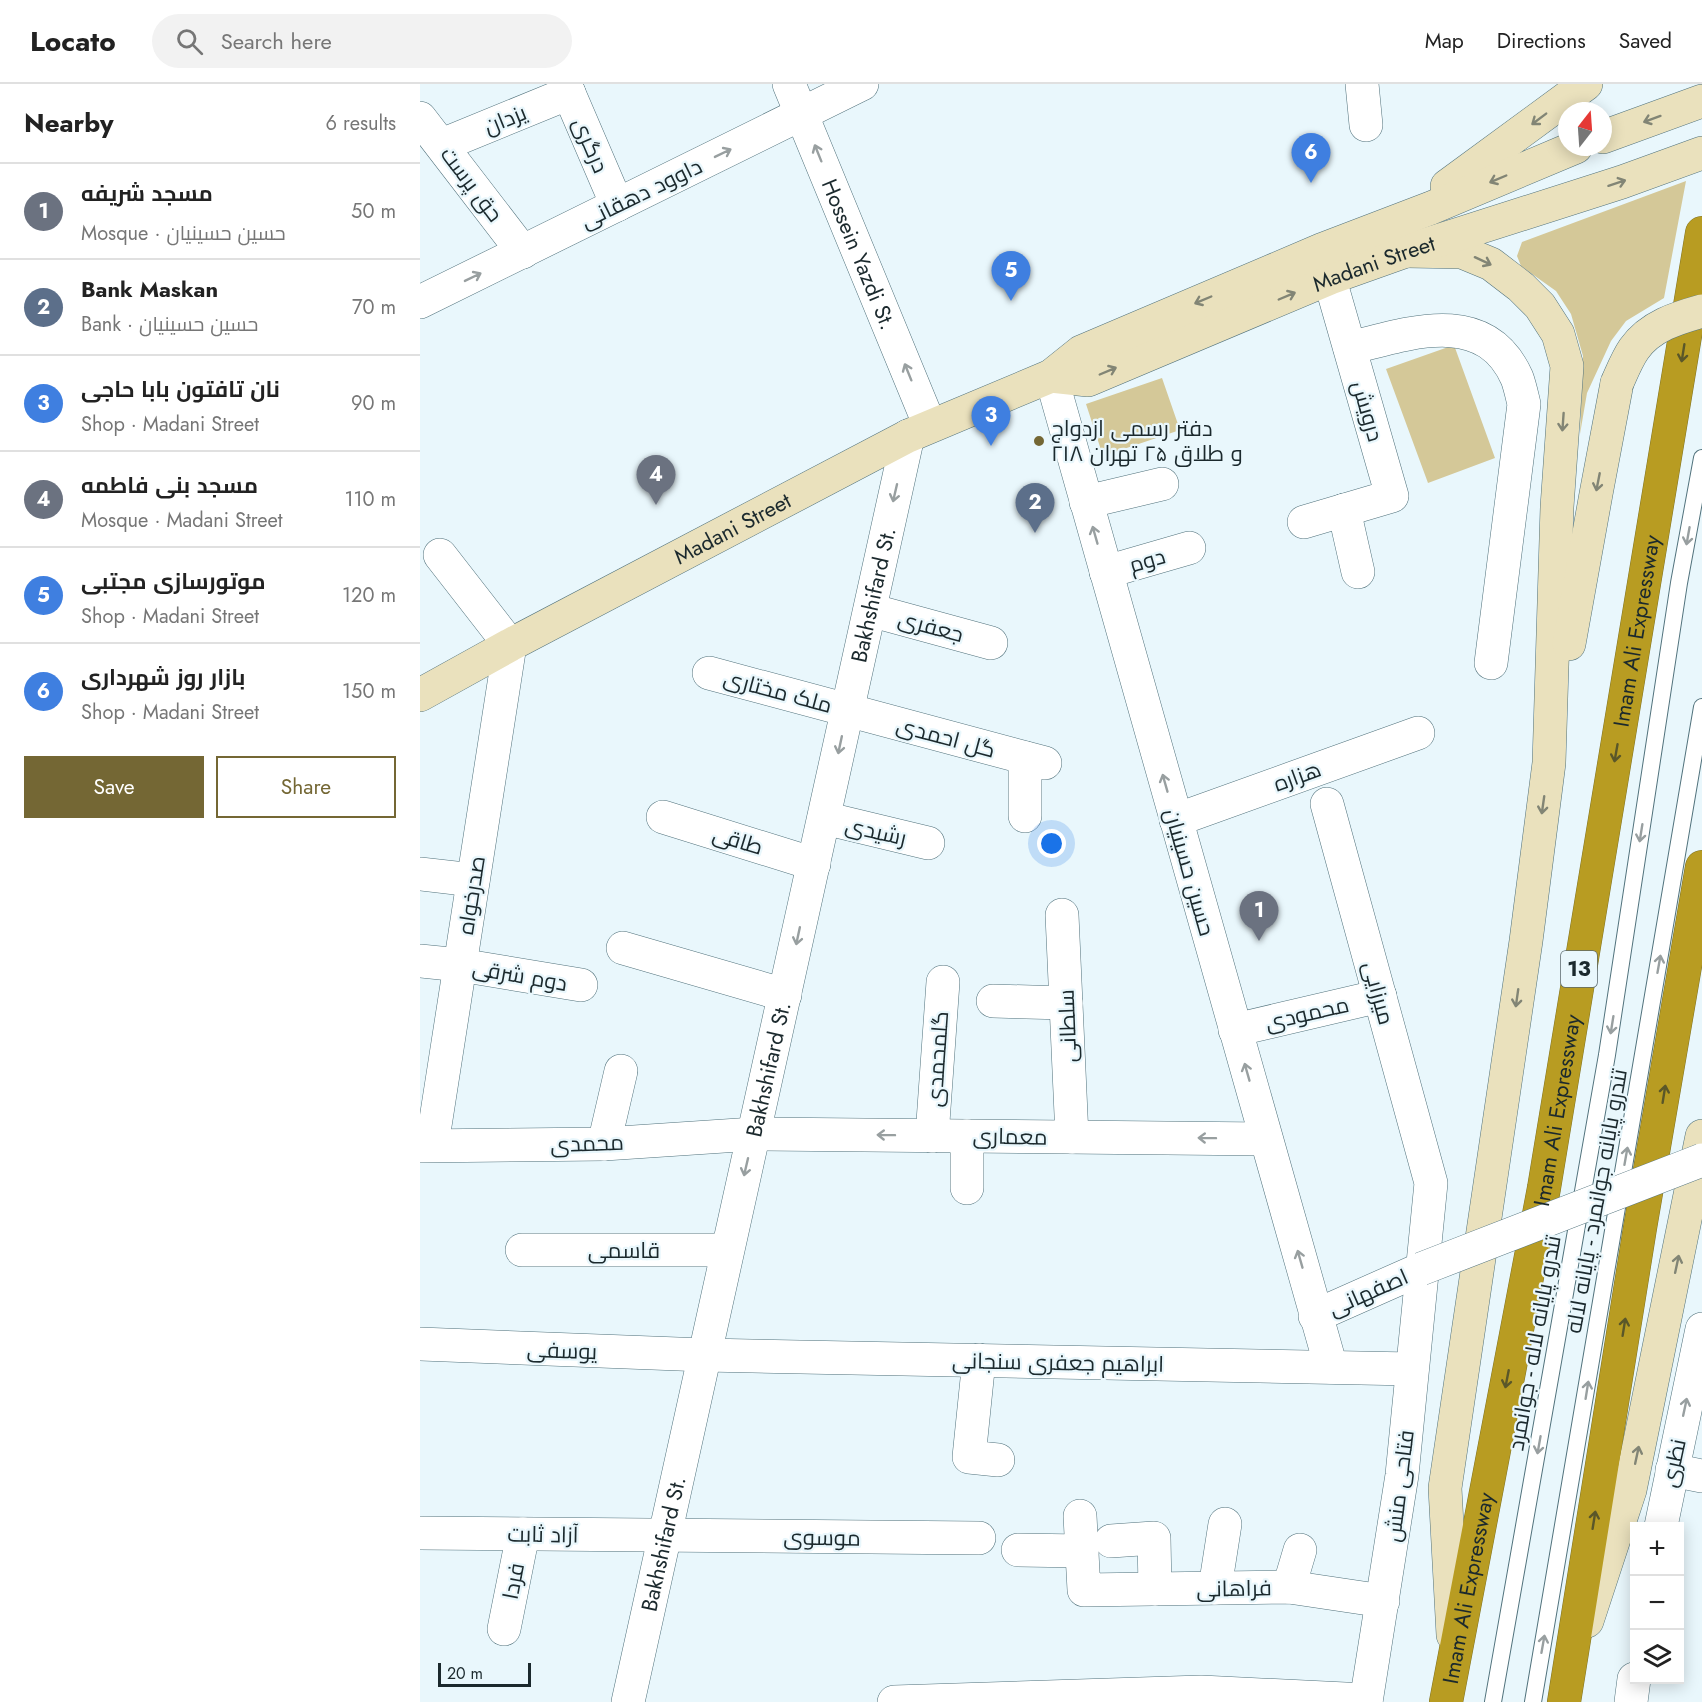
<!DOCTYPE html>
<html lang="en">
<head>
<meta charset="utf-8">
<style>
  :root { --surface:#fff; --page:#f2f2f2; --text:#222; --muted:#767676; --line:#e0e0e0; --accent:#746734 }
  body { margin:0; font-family:Jost,Cairo,sans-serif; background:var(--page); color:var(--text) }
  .controls { position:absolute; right:18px; bottom:18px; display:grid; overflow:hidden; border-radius:0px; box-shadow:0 3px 15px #0003 }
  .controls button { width:54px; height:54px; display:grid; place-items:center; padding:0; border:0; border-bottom:2px solid var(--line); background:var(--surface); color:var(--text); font:30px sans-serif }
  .compass { position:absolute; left:1138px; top:18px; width:54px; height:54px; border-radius:50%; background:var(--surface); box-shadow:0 3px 15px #0003; rotate:17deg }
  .scale { position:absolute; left:18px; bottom:15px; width:93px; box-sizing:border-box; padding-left:6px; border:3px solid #1b292d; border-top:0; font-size:16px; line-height:21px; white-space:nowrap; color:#1b292d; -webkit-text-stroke:4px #e9f7fc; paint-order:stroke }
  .you { position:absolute; left:632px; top:760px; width:21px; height:21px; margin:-15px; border:4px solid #fff; border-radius:50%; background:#1a73e8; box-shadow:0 0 0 9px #1a73e833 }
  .badge { display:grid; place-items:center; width:39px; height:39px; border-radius:50%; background:var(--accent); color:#fff; font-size:20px; font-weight:700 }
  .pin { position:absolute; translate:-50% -50px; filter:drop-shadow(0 2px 3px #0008) }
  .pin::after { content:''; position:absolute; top:32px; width:21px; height:18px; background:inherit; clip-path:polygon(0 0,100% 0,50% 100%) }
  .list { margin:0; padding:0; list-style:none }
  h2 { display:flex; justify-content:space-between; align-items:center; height:78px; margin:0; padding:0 24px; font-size:26px }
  h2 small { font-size:20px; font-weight:400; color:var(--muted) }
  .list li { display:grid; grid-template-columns:39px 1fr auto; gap:18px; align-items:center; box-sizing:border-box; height:96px; padding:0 24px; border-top:2px solid var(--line) }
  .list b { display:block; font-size:22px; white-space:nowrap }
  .list p { margin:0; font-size:20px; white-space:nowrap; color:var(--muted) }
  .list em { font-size:20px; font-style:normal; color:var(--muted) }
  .actions { display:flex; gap:12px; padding:18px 24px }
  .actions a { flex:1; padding:14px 0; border:2px solid var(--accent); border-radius:0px; text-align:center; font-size:21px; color:var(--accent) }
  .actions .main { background:var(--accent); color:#fff }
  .icon { flex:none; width:33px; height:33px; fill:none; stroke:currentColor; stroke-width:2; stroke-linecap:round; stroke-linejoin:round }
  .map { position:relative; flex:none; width:1282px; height:1618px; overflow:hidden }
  header { display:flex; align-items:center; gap:36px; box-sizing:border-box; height:84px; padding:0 30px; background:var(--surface); border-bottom:2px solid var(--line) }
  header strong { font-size:28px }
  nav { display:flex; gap:33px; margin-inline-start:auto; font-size:21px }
  .search { width:420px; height:54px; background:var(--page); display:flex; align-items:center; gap:15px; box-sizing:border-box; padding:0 21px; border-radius:33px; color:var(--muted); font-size:22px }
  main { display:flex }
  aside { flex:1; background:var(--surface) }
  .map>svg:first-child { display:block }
  .green { fill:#d4c898 }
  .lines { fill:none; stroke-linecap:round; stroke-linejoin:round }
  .lane-casing { stroke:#51727c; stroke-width:18 }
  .street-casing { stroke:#51727c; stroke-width:34 }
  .secondary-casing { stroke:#51727c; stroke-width:34 }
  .highway-casing { stroke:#817426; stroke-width:34 }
  .lane { stroke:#fff; stroke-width:16 }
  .street { stroke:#fff; stroke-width:33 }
  .secondary { stroke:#eae1bd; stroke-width:33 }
  .highway { stroke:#b89c22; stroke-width:33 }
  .street-bridge-casing { stroke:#51727c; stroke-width:34; stroke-linecap:butt }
  .secondary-bridge-casing { stroke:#51727c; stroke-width:34; stroke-linecap:butt }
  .street-bridge { stroke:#fff; stroke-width:33 }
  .secondary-bridge { stroke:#eae1bd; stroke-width:33 }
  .oneway { stroke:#828575 }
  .oneway2 { stroke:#989fa0 }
  .oneway3 { stroke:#5a5729 }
  .poi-dot { fill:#746734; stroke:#e9f7fc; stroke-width:2 }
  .labels { text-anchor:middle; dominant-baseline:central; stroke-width:4.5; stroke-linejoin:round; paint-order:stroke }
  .shield { fill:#e9f7fc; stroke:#59676b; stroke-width:1.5 }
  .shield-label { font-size:21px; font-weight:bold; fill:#1b292d }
  .street-label { font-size:22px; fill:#1b292d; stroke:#e9f7fc }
  .poi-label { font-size:22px; fill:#1b292d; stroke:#e9f7fc; text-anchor:start }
</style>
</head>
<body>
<header>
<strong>Locato</strong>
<div class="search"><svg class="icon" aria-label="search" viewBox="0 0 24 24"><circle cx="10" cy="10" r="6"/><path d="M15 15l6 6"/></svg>Search here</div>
<nav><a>Map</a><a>Directions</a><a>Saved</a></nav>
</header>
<main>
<aside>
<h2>Nearby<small>6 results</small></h2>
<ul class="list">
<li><span class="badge" style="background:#6b7280">1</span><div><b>مسجد شریفه</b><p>Mosque · حسین حسینیان</p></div><em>50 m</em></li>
<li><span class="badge" style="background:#5c6f8a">2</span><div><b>Bank Maskan</b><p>Bank · حسین حسینیان</p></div><em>70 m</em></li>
<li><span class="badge" style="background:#3f7fe0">3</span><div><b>نان تافتون بابا حاجی</b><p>Shop · Madani Street</p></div><em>90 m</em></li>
<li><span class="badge" style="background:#6b7280">4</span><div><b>مسجد بنی فاطمه</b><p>Mosque · Madani Street</p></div><em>110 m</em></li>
<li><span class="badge" style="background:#3f7fe0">5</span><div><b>موتورسازی مجتبی</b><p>Shop · Madani Street</p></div><em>120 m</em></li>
<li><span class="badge" style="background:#3f7fe0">6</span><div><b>بازار روز شهرداری</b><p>Shop · Madani Street</p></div><em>150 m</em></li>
</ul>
<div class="actions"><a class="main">Save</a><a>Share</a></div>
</aside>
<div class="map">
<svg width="1282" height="1618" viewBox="0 0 1282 1618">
  <rect width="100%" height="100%" fill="#e9f7fc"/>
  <path class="green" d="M1266,97L1244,214L1206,237L1191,257L1167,309L1160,350L1163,272L1151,230L1136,207L1101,182L1097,172L1102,158Z
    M1034,261L1075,374L1008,399L966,285Z
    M742,294L760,346L683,372L666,320Z"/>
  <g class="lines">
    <g class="lane-casing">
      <path id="lane" d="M1073,1618L1187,971L1259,499L1282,374
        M1113,1618L1282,623"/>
    </g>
    <g class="street-casing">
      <g id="street">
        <path d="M145,0L197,121"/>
        <path id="s1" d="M369,0L510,342"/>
        <path d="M942,0L946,41"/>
        <path d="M0,34L103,168"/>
        <path d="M22,61L149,9"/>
        <path d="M0,218L442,0"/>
        <path d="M930,264C989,249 1065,222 1097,294C1100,302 1102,312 1104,320L1071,579"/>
        <path d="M631,292L911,1283"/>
        <path d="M666,418L742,400"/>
        <path d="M924,426L938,488"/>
        <path d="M884,438L972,412L902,168"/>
        <path d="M686,488L769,464"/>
        <path d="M450,526L571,559"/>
        <path d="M289,589L625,679"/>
        <path d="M907,720L1011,1099L982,1391L946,1618"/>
        <path d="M605,732V674"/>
        <path d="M243,733L394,780"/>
        <path d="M404,734L508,759"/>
        <path d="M756,736L998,649"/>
        <path d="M0,790L53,796"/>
        <path d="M642,831L652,1053"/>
        <path d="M203,864L365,911"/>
        <path d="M0,877L40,881L161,901"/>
        <path d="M573,917L646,919"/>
        <path d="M815,946L960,912"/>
        <path d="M512,1052L523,898"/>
        <path d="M547,1052V1104"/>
        <path d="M184,1060L201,987"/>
        <path d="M12,1061L90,561L20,471"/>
        <path d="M0,1062L184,1060L334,1050L846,1055"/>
        <path d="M102,1166H307"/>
        <path d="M895,1232L1001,1185"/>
        <path d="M0,1260L285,1271L992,1285"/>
        <path d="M559,1276L549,1373L578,1376"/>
        <path d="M1252,1386L1282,1392"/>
        <path d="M660,1432L664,1506L869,1503L963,1517"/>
        <path d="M1241,1442L1282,1245"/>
        <path d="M0,1449L559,1454"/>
        <path d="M691,1457L734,1454L735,1505"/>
        <path d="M598,1466L662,1467"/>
        <path d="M869,1503L880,1466"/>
        <path d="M795,1504L805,1440"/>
        <path d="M84,1545L103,1450"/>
        <path id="s2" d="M208,1618L488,352"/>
        <path d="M474,1618L781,1608L946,1616"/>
        <path d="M1211,1618L1214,1595"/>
      </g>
    </g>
    <g class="secondary-casing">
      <g id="secondary">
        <path d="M1183,53L1282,17"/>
        <path d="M1027,102L1166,0"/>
        <path d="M986,167L1042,168L1071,180L1101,203L1120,222L1138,250L1147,282L1137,423L1129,679L1106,857L1025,1404L1033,1551"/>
        <path id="s3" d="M631,292L668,296L910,194L986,167L1202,98L1282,69"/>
        <path d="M1149,560L1176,410L1197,299"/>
        <path id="s4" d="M0,611L90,561L488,352L631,292L661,268L901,166L1011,124L1156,63"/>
        <path d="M1167,1537L1210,1406L1282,1052"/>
      </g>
    </g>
    <g class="highway-casing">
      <g id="highway">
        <path id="s5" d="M1026,1618L1124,1104L1282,149"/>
        <path d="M1144,1618L1220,1144L1282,783"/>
      </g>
    </g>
    <use href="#lane" class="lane"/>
    <use href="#street" class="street"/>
    <use href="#secondary" class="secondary"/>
    <use href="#highway" class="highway"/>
    <g class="street-bridge-casing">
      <path id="street-bridge" d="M1001,1185L1282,1076"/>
    </g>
    <g class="secondary-bridge-casing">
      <path id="secondary-bridge" d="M1197,299C1202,288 1207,275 1214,265C1230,242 1257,234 1282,227"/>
    </g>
    <use href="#street-bridge" class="street-bridge"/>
    <use href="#secondary-bridge" class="secondary-bridge"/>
  </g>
  <defs><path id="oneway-shaft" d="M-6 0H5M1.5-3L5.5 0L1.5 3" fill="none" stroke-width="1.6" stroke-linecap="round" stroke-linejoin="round" transform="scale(1.5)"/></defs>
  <g class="oneway">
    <use href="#oneway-shaft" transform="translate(1119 35) rotate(143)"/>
    <use href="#oneway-shaft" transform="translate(1232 35) rotate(160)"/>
    <use href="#oneway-shaft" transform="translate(1078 95) rotate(157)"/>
    <use href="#oneway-shaft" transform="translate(1197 99) rotate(-18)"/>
    <use href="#oneway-shaft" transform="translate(1063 177) rotate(25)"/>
    <use href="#oneway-shaft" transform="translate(867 212) rotate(-23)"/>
    <use href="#oneway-shaft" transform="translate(783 216) rotate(157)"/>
    <use href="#oneway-shaft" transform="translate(688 287) rotate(-23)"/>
    <use href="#oneway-shaft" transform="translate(1143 338) rotate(94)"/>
    <use href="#oneway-shaft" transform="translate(1178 398) rotate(101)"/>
    <use href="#oneway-shaft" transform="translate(1123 721) rotate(98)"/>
    <use href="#oneway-shaft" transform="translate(1097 914) rotate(98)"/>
    <use href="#oneway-shaft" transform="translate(1257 1180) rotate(-78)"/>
    <use href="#oneway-shaft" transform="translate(1217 1371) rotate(-78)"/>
  </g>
  <g class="oneway2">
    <use href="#oneway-shaft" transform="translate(303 69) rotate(-26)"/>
    <use href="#oneway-shaft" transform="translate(398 69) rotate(-112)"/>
    <use href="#oneway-shaft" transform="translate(53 193) rotate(-26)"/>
    <use href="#oneway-shaft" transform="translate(488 288) rotate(-112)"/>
    <use href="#oneway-shaft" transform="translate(475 409) rotate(103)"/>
    <use href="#oneway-shaft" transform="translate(675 451) rotate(-106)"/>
    <use href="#oneway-shaft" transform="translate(1268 452) rotate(100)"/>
    <use href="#oneway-shaft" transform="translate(420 661) rotate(102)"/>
    <use href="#oneway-shaft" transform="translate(745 699) rotate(-106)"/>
    <use href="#oneway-shaft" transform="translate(1221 749) rotate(99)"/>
    <use href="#oneway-shaft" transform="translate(378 852) rotate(102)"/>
    <use href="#oneway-shaft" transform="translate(1239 880) rotate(-80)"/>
    <use href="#oneway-shaft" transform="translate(1192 941) rotate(99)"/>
    <use href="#oneway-shaft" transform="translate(827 988) rotate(-106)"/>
    <use href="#oneway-shaft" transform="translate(466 1051) rotate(-179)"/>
    <use href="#oneway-shaft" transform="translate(787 1054) rotate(-179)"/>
    <use href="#oneway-shaft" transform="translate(1206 1072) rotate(-80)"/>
    <use href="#oneway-shaft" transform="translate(326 1083) rotate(103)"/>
    <use href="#oneway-shaft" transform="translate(880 1175) rotate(-106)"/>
    <use href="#oneway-shaft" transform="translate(1167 1306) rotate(-81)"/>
    <use href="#oneway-shaft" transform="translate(1265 1323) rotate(-78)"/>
    <use href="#oneway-shaft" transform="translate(1119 1361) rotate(100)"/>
    <use href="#oneway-shaft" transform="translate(1123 1560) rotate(-80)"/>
  </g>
  <g class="oneway3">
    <use href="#oneway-shaft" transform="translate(1263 269) rotate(99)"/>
    <use href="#oneway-shaft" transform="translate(1196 669) rotate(100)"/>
    <use href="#oneway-shaft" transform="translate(1244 1010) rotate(-81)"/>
    <use href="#oneway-shaft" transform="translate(1204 1243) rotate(-81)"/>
    <use href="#oneway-shaft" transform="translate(1087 1295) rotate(101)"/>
    <use href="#oneway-shaft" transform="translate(1174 1436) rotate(-81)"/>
  </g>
  <circle class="poi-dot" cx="619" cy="357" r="6"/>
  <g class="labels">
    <rect class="shield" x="1141" y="867" width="36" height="36" rx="4.5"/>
    <g class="shield-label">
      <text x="1159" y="885">13</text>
    </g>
    <g class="street-label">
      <text transform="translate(85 35) rotate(-22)">یزدان</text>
      <text transform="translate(171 61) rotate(67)">درگری</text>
      <text transform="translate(52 100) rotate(53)">حق پرست</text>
      <text transform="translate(221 109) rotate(-26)">داوود دهقانی</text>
      <text stroke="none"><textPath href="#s1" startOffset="184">Hossein Yazdi St.</textPath></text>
      <text stroke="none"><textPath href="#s3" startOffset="346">Madani Street</textPath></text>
      <text transform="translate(948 327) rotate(74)">درویش</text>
      <text stroke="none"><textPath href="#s4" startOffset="354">Madani Street</textPath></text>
      <text transform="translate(727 476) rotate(-16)">دوم</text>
      <text stroke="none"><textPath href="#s2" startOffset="1134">Bakhshifard St.</textPath></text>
      <text transform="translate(511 542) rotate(15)">جعفری</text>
      <text stroke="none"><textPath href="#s5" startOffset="1088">Imam Ali Expressway</textPath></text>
      <text transform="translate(358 607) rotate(15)">ملک مختاری</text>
      <text transform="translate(526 653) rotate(15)">گل احمدی</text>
      <text transform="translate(877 692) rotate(-20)">هزاره</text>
      <text transform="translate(456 747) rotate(13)">رشیدی</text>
      <text transform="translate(318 756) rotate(17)">طاقی</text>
      <text transform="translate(770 788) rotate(74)">حسین حسینیان</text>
      <text transform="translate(51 811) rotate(-81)">صدرخواه</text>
      <text transform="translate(100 891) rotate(10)">دوم شرقی</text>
      <text transform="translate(959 909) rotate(75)">میرزایی</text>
      <text transform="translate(887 929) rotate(-13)">محمودی</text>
      <text transform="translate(647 942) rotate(-92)">سلطانی</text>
      <text transform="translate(517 975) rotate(-86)">گلمحمدی</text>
      <text stroke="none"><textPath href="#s2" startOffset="648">Bakhshifard St.</textPath></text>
      <text stroke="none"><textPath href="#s5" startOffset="602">Imam Ali Expressway</textPath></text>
      <text transform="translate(590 1052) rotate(1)">معماری</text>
      <text transform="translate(167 1059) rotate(-2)">محمدی</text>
      <text transform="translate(1176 1117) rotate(-80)">تندرو پایانه جوانمرد - پایانه لاله</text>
      <text x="204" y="1166">قاسمی</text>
      <text transform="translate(948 1208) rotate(-24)">اصفهانی</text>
      <text transform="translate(1114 1259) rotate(-80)">تندرو پایانه لاله - جوانمرد</text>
      <text transform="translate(142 1266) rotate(2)">یوسفی</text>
      <text transform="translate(638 1278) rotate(1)">ابراهیم جعفری سنجانی</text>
      <text transform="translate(1253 1379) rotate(-78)">نظری</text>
      <text transform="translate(979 1402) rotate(-83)">فتاحی منش</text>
      <text transform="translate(123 1450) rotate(1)">آزاد ثابت</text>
      <text transform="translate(402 1453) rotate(1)">موسوی</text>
      <text stroke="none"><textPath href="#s2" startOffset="162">Bakhshifard St.</textPath></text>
      <text transform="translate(93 1497) rotate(-79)">فردا</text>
      <text transform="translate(814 1504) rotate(-1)">فراهانی</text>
      <text stroke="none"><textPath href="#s5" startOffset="116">Imam Ali Expressway</textPath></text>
    </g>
    <g class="poi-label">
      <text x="631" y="344">دفتر رسمی ازدواج<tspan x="631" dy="25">۲۱۸ و طلاق ۲۵ تهران</tspan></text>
    </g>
  </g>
</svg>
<div class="controls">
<button>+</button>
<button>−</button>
<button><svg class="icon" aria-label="layers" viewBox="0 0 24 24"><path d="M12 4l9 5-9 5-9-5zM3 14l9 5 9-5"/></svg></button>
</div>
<svg class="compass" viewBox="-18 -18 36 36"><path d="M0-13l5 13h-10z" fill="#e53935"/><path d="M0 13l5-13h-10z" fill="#767676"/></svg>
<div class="scale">20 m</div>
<div class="you"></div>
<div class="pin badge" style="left:839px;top:857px;background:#6b7280">1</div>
<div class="pin badge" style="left:615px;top:449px;background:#5c6f8a">2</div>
<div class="pin badge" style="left:571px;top:362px;background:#3f7fe0">3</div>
<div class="pin badge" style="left:236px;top:421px;background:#6b7280">4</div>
<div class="pin badge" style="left:591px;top:217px;background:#3f7fe0">5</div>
<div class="pin badge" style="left:891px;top:99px;background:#3f7fe0">6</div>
</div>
</main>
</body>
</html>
